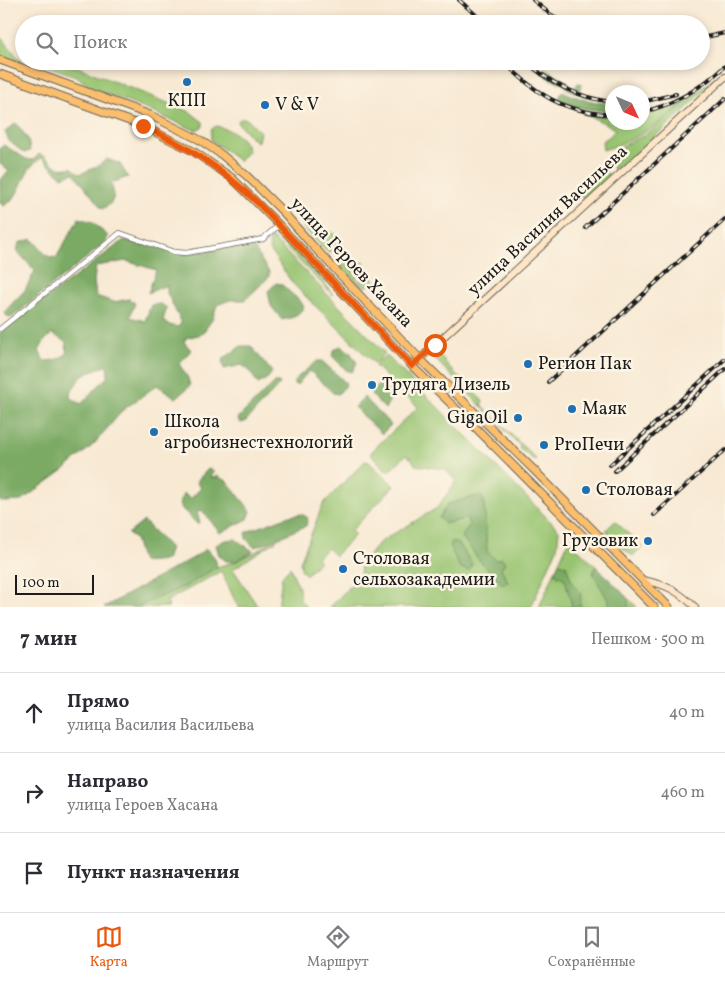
<!DOCTYPE html>
<html lang="ru">
<head>
<meta charset="utf-8">
<style>
  :root { --surface:#fff; --page:#f7f7f7; --text:#2b2b33; --muted:#7c7c81; --line:#e1e1e2; --accent:#ea580c }
  body { margin:0; font-family:Vollkorn,serif; background:var(--page); color:var(--text) }
  .compass { position:absolute; left:605px; top:85px; width:45px; height:45px; border-radius:50%; background:var(--surface); box-shadow:0 2px 8px #0003; rotate:134deg }
  .scale { position:absolute; left:15px; bottom:12px; width:79px; box-sizing:border-box; padding-left:5px; border:2px solid #1c1c1c; border-top:0; font-size:14px; line-height:18px; white-space:nowrap; color:#1c1c1c; -webkit-text-stroke:4px #fcf5e5; paint-order:stroke }
  .stop { position:absolute; width:15px; height:15px; margin:-11px; border:4px solid #ea580c; border-radius:50%; background:#fff }
  .stop.end { background:#ea580c; border-color:#fff; box-shadow:0 1px 5px #0008 }
  .list { margin:0; padding:0; list-style:none }
  h2 { display:flex; justify-content:space-between; align-items:center; height:65px; margin:0; padding:0 20px; font-size:21px }
  h2 small { font-size:16px; font-weight:400; color:var(--muted) }
  .list li { display:grid; grid-template-columns:32px 1fr auto; gap:15px; align-items:center; box-sizing:border-box; height:80px; padding:0 20px; border-top:1px solid var(--line) }
  .list b { display:block; font-size:19px; white-space:nowrap }
  .list p { margin:0; font-size:16px; white-space:nowrap; color:var(--muted) }
  .list em { font-size:16px; font-style:normal; color:var(--muted) }
  .icon { flex:none; width:28px; height:28px; fill:none; stroke:currentColor; stroke-width:2; stroke-linecap:round; stroke-linejoin:round }
  .map { position:relative; flex:none; width:725px; height:607px; overflow:hidden }
  .search { position:absolute; background:var(--surface); box-shadow:0 2px 8px #0003; left:15px; right:15px; top:15px; height:55px; display:flex; align-items:center; gap:12px; box-sizing:border-box; padding:0 18px; border-radius:28px; color:var(--muted); font-size:19px }
  .sheet { height:305px; background:var(--surface) }
  nav { display:flex; justify-content:space-around; align-items:center; box-sizing:border-box; height:70px; border-top:1px solid var(--line); background:var(--surface); font-size:14px; color:var(--muted) }
  nav a { display:grid; justify-items:center; gap:2px }
  nav .on { color:var(--accent) }
  .map>svg:first-child { display:block }
  .green { fill:#98c471; stroke:#5a7046 }
  .forest { fill:#7aaa63; stroke:#4b6340; fill-rule:evenodd }
  .lines { fill:none; stroke-linecap:round; stroke-linejoin:round }
  .street-casing { stroke:#69645c; stroke-width:6 }
  .secondary-casing { stroke:#69645c; stroke-width:8 }
  .primary-casing { stroke:#69645c; stroke-width:9 }
  .street { stroke:#fff; stroke-width:4.5 }
  .secondary { stroke:#fde5c5; stroke-width:6 }
  .primary { stroke:#fabe6d; stroke-width:7 }
  .rail-casing { stroke:#1c1c1c; stroke-width:4 }
  .rail { stroke:#fcf5e5; stroke-width:2; stroke-dasharray:5.5; stroke-linecap:butt }
  .route { stroke:#ea580c; stroke-width:6 }
  .poi-dot { fill:#1f6fb2; stroke:#fcf5e5; stroke-width:2 }
  .labels { text-anchor:middle; dominant-baseline:central; stroke-width:5; stroke-linejoin:round; paint-order:stroke }
  .poi-label { font-size:18px; fill:#1c1c1c; stroke:#fcf5e5; text-anchor:start }
  .street-label { font-size:18px; fill:#1c1c1c; stroke:#fcf5e5 }
</style>
</head>
<body>
<div class="map">
<svg width="725" height="607" viewBox="0 0 725 607">
  <rect width="100%" height="100%" fill="#fcf5e5"/>
  <filter id="ink" filterUnits="userSpaceOnUse"><feTurbulence type="fractalNoise" baseFrequency=".02" numOctaves="2"/><feDisplacementMap in="SourceGraphic" scale="10" xChannelSelector="R" yChannelSelector="G"/><feConvolveMatrix kernelMatrix="1 2 1 2 8 2 1 2 1" color-interpolation-filters="sRGB"/></filter>
  <filter id="wash" filterUnits="userSpaceOnUse"><feTurbulence type="fractalNoise" baseFrequency=".0096" numOctaves="4" result="noise"/><feDisplacementMap in="SourceGraphic" scale="20" xChannelSelector="R" yChannelSelector="G"/><feGaussianBlur stdDeviation="1.12" result="paint"/><feColorMatrix in="noise" values="0 0 0 0 0 0 0 0 0 0 0 0 0 0 0 0 0 1.4 0 .05"/><feComposite in="paint" operator="in"/></filter>
  <g filter="url(#wash)">
    <rect width="100%" height="100%" fill="#f8e9d3"/>
    <path class="green" d="M0,37L3,39L23,64L0,56Z
      M32,61H63L190,112L203,122V126L197,130L192,129L143,108L93,89L76,76Z
      M725,70L687,108L641,149L634,157L621,168L614,170L612,167L613,160L619,155V150C627,141 640,139 649,132C676,113 699,89 725,70Z
      M691,96C665,121 638,140 603,150L602,141L610,136L615,130L607,124L584,114L612,117V122H642L643,115L670,107Z
      M244,118L248,120L260,132L258,141L256,142L237,122L240,119Z
      M216,126C229,129 246,137 248,151L239,161L211,140V130Z
      M602,170L611,176L610,179L588,199L586,200L578,194Z
      M299,218L315,222L327,233L332,232L340,241L337,249Z
      M304,226L335,250L330,252L324,250L303,227Z
      M276,235L282,237L320,276L333,295L275,237Z
      M272,238L385,353L375,364L293,284L270,250L269,243Z
      M342,256L349,264L362,287L341,267L339,262Z
      M363,262L365,263L362,267L375,280L365,288L361,282V264Z
      M437,352L453,371L483,401L481,405L536,459L534,460L520,449L519,445L434,358Z
      M386,355L559,530L557,548L531,607H330L360,576L361,564L380,542L437,508L456,481L444,469L415,465L412,459L406,455L388,472L372,456L371,452L418,407L375,366Z
      M365,461L369,462L394,486L351,531L355,535L335,556L327,548L317,558L320,561L306,575L302,571L300,562L323,504Z
      M615,521L642,547L633,556L620,546L606,530Z
      M569,540L637,607H539Z
      M276,541L233,569L258,607H238L221,571L167,601L169,607H136L186,586L217,567L237,561Z
      M290,567L299,588L300,600L307,607H278L282,576Z"/>
    <path class="forest" d="M546,69L548,70L575,88L578,83L581,84L580,90L575,92L566,88L562,82C555,83 545,78 543,71Z
      M562,92L582,99L612,105V112L581,108L560,101L559,98Z
      M16,123L28,139L30,151L24,153L9,141L5,132Z
      M4,145L26,159L33,160L39,154C52,158 54,173 71,167L80,174L98,166L107,159L120,164L128,177L111,183C115,196 116,202 102,209L74,173L62,177L42,158C25,166 24,184 14,198C12,201 7,203 4,206L0,203V181L9,170L0,164V148Z
      M79,218L92,222L108,236L106,242L11,318L8,317L4,312L25,290L35,271L17,251L19,243L32,239L47,256L56,258Z
      M124,240L185,254L252,245L269,272V277L245,300H230L217,305L212,320L202,334L186,338L184,342L191,350L179,364L188,378L190,386L176,398L157,385L123,410L94,444L65,469L21,501L4,502L0,501V333ZM126,261L156,270L148,293L167,285V293L180,320L181,324L177,327L167,324L163,320L167,308L161,304L151,305L145,321L130,317L135,303L129,299L114,302L96,296L94,281L96,266ZM52,334L66,342L67,354L55,360L44,361L39,351L45,340ZM107,366L108,376L81,404L70,397C77,376 87,371 107,366Z
      M276,283L281,284L302,303L304,308L294,317L282,320L271,306L268,291Z
      M241,346H251L272,372L268,378L258,384L250,371L242,365L224,369L222,360Z
      M340,346L350,352L357,363L352,372L346,370L332,356L334,350Z
      M317,361H322L345,382L346,385L338,394L333,393L311,372L309,371L297,385L293,384L298,377Z
      M275,382H279L280,384L245,422L240,423L238,420L239,417Z
      M384,384C395,395 392,395 385,409L371,394L377,386Z
      M364,397L391,425L382,434L354,407Z
      M208,469L214,471L210,477L214,478L216,476L227,481L251,511L248,519L220,533L202,510L197,512L200,523L197,524L180,507V500L184,493L190,499L201,488L196,482Z
      M480,495L484,501L487,551L496,560L502,558L505,563L501,568L508,582L502,584L480,561L462,537L469,525L467,518L445,524L439,518L448,504Z
      M302,514L308,518L306,526C288,532 274,543 254,547L246,539V532L289,516Z
      M144,521L170,548L166,560L142,562L135,539L128,534Z
      M235,539L253,551L237,561H226L219,555L216,545L225,540Z
      M452,541L460,545L472,564L469,571L460,568L450,547Z
      M206,549C213,554 216,558 217,567L186,586L136,607H104L195,557Z
      M559,563L566,565L573,585L581,593L580,607H570L572,606L565,579L554,573Z
      M596,566L627,597L629,607H610L609,602L593,573Z"/>
  </g>
  <g filter="url(#ink)">
    <g class="lines">
      <g class="street-casing">
        <path id="street" d="M0,329L120,233L174,252L186,253L263,239L279,225"/>
      </g>
      <g class="secondary-casing">
        <path id="secondary" d="M412,366L725,77
          M642,580C666,584 678,591 695,607"/>
      </g>
      <g class="primary-casing">
        <path id="primary" d="M0,60L150,115L200,140L222,155L247,176L284,213L312,245L420,359L534,470L669,607
          M0,74L143,126L193,151L232,178L279,225L412,366L477,429L654,607"/>
      </g>
      <use href="#street" class="street"/>
      <use href="#secondary" class="secondary"/>
      <use href="#primary" class="primary"/>
      <g class="rail-casing">
        <path id="rail" d="M459,0L486,24
          M533,0L550,14L565,24
          M464,23L465,24
          M653,23L655,24
          M701,38L725,33
          M503,61C538,96 562,111 612,115
          M526,61C550,84 580,98 612,102
          M642,102L676,94
          M642,112C675,105 701,88 725,66
          M585,228L725,99
          M548,382L725,219
          M610,465L725,359
          M615,471L725,369
          M654,515L725,450"/>
      </g>
      <use href="#rail" class="rail"/>
    </g>
  </g>
  <g class="lines" filter="url(#ink)">
    <path class="route" d="M143,126C189,147 221,168 258,203L412,366L435,345"/>
  </g>
  <g class="poi-dot">
    <circle cx="187" cy="82" r="5"/>
    <circle cx="265" cy="105" r="5"/>
    <circle cx="528" cy="364" r="5"/>
    <circle cx="372" cy="385" r="5"/>
    <circle cx="572" cy="409" r="5"/>
    <circle cx="518" cy="418" r="5"/>
    <circle cx="154" cy="432" r="5"/>
    <circle cx="544" cy="445" r="5"/>
    <circle cx="586" cy="490" r="5"/>
    <circle cx="648" cy="541" r="5"/>
    <circle cx="343" cy="569" r="5"/>
  </g>
  <g class="labels">
    <g class="poi-label">
      <text x="187" y="101" text-anchor="middle">КПП</text>
      <text x="275" y="105">V &amp; V</text>
      <text x="538" y="364">Регион Пак</text>
      <text x="382" y="385">Трудяга Дизель</text>
      <text x="582" y="409">Маяк</text>
      <text x="508" y="418" text-anchor="end">GigaOil</text>
      <text x="164" y="422">Школа<tspan x="164" dy="21">агробизнестехнологий</tspan></text>
      <text x="554" y="445">ProПечи</text>
      <text x="596" y="490">Столовая</text>
      <text x="638" y="541" text-anchor="end">Грузовик</text>
      <text x="353" y="559">Столовая<tspan x="353" dy="21">сельхозакадемии</tspan></text>
    </g>
    <g class="street-label">
      <text transform="translate(548 221) rotate(-43)">улица Василия Васильева</text>
      <text transform="translate(351 263) rotate(47)">улица Героев Хасана</text>
    </g>
  </g>
</svg>
<svg class="compass" viewBox="-18 -18 36 36"><path d="M0-13l5 13h-10z" fill="#e53935"/><path d="M0 13l5-13h-10z" fill="#7c7c81"/></svg>
<div class="scale">100 m</div>
<div class="stop" style="left:435px;top:345px"></div>
<div class="stop end" style="left:143px;top:126px"></div>
<div class="search"><svg class="icon" aria-label="search" viewBox="0 0 24 24"><circle cx="10" cy="10" r="6"/><path d="M15 15l6 6"/></svg>Поиск</div>
</div>
<section class="sheet">
<h2>7 мин<small>Пешком · 500 m</small></h2>
<ul class="list">
<li><svg class="icon" aria-label="ahead" viewBox="0 0 24 24"><path d="M12 20V5M6 11l6-6 6 6"/></svg><div><b>Прямо</b><p>улица Василия Васильева</p></div><em>40 m</em></li>
<li><svg class="icon" aria-label="right" viewBox="0 0 24 24"><path d="M7 20v-9h11M14 6l5 5-5 5"/></svg><div><b>Направо</b><p>улица Героев Хасана</p></div><em>460 m</em></li>
<li><svg class="icon" aria-label="arrive" viewBox="0 0 24 24"><path d="M6 21V4h12l-3 4 3 4H6"/></svg><div><b>Пункт назначения</b></div></li>
</ul>
</section>
<nav>
<a class="on"><svg class="icon" aria-label="map" viewBox="0 0 24 24"><path d="M3 6l6-2 6 2 6-2v14l-6 2-6-2-6 2zM9 4v14M15 6v14"/></svg>Карта</a>
<a><svg class="icon" aria-label="directions" viewBox="0 0 24 24"><path d="M12 3l9 9-9 9-9-9zM9 14v-3h6M13 9l2 2-2 2"/></svg>Маршрут</a>
<a><svg class="icon" aria-label="saved" viewBox="0 0 24 24"><path d="M7 4h10v16l-5-4-5 4z"/></svg>Сохранённые</a>
</nav>
</body>
</html>
